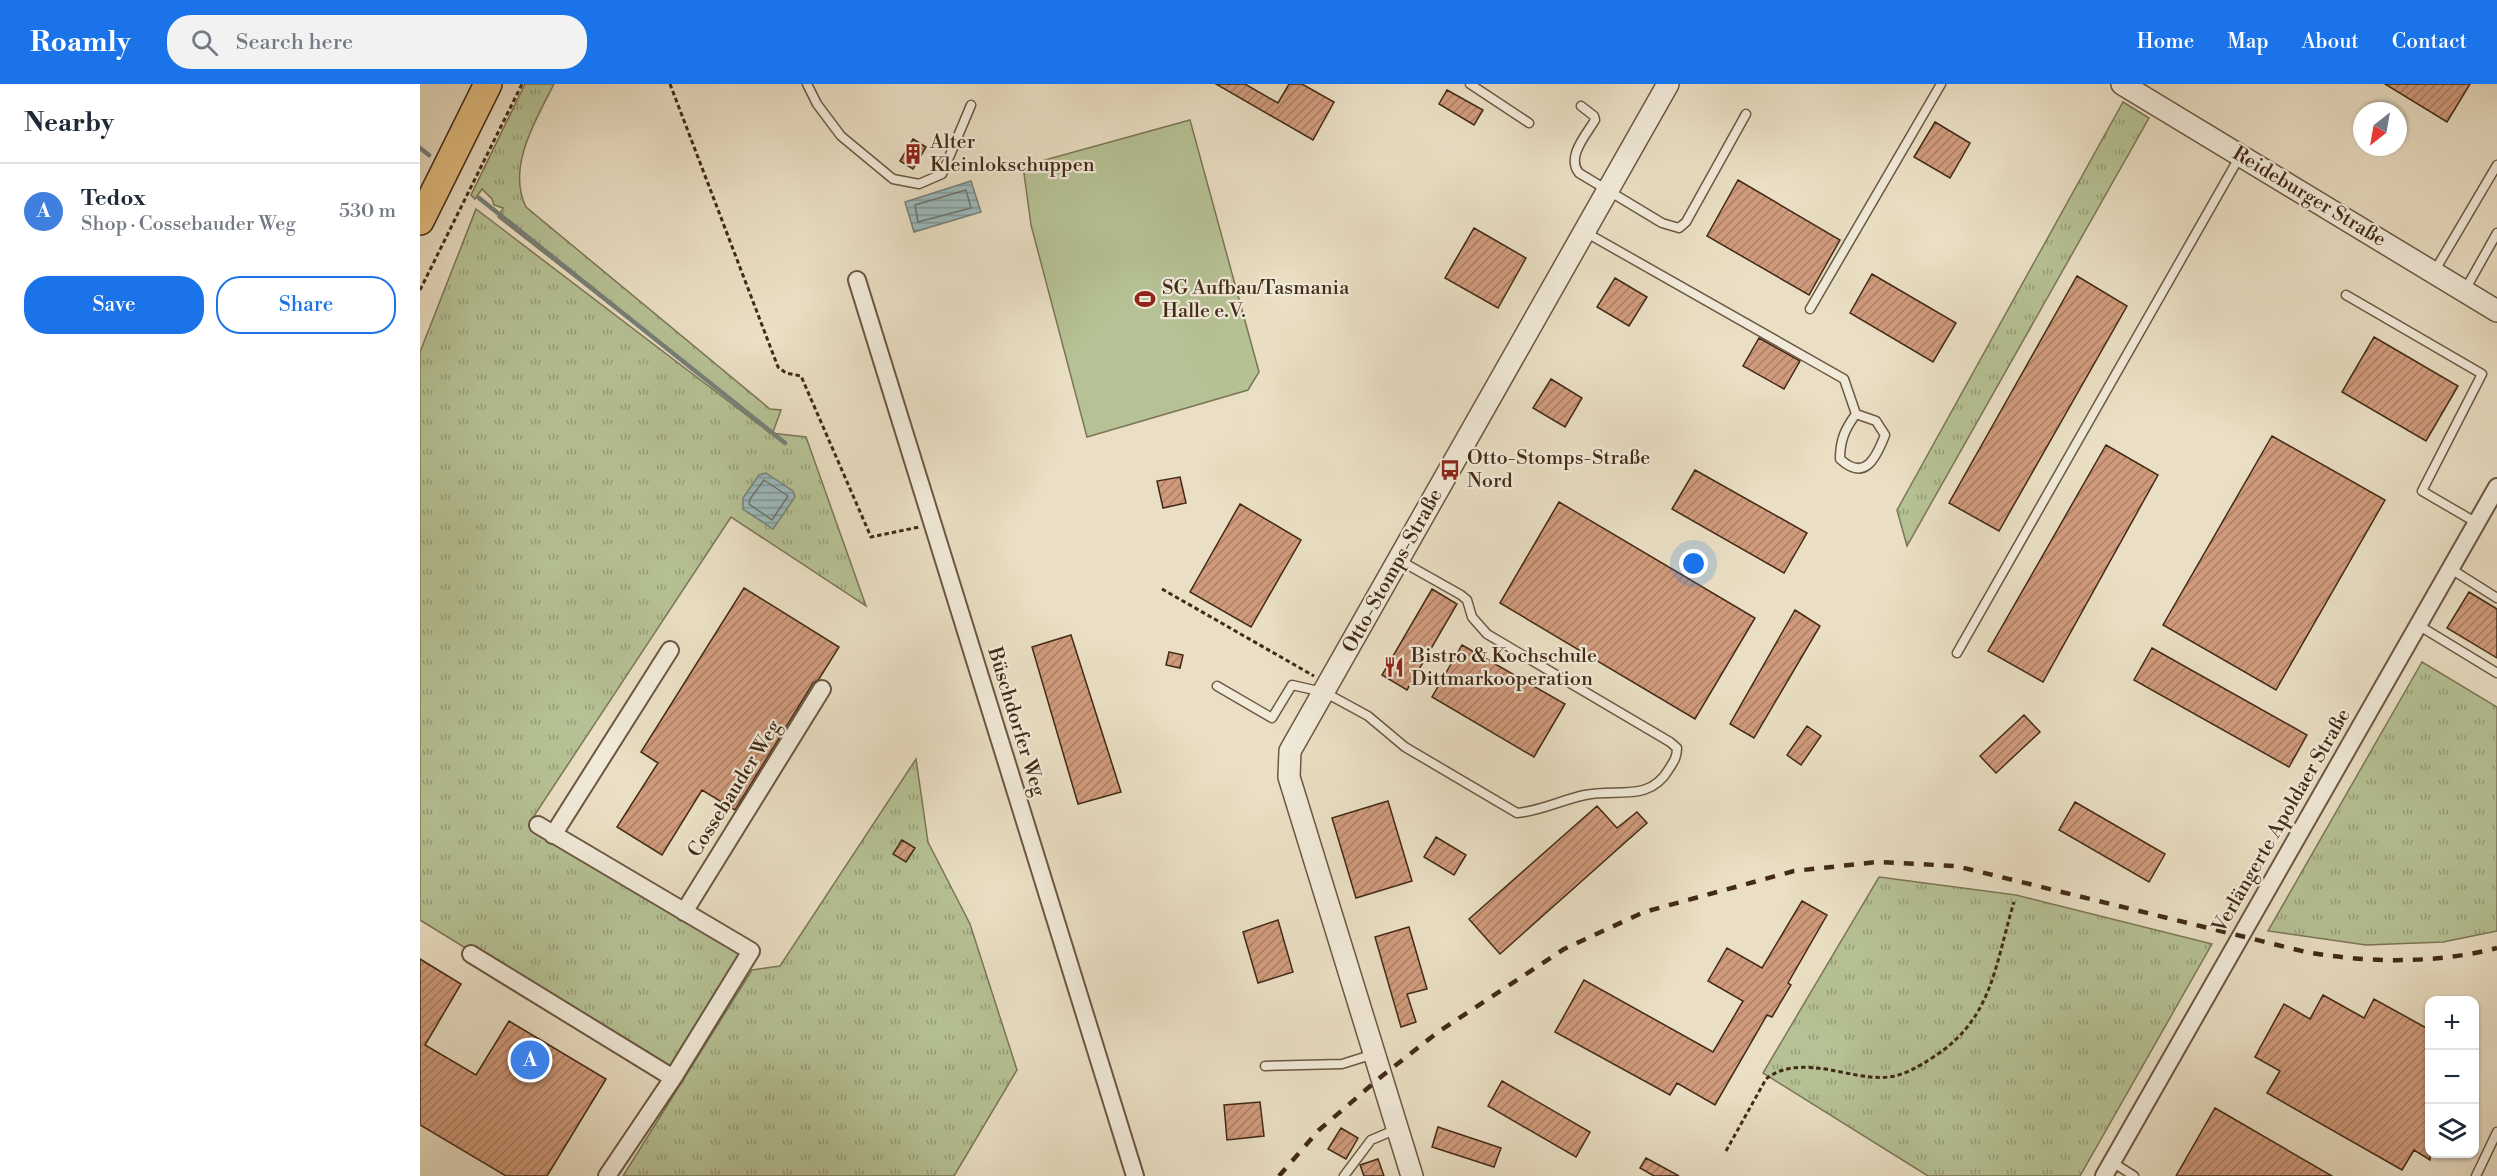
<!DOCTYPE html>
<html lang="en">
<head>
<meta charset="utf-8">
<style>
  :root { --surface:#fff; --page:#f2f2f3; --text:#1f2937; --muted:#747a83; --line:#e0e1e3; --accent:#1a73e8 }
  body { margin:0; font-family:"Libre Bodoni",serif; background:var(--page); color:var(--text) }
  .controls { position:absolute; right:18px; bottom:18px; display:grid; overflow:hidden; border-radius:12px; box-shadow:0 2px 4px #0004 }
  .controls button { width:54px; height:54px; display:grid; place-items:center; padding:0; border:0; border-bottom:2px solid var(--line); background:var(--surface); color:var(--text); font:30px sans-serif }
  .compass { position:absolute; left:1933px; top:18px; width:54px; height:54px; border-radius:50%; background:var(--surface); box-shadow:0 2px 4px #0004; rotate:211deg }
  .you { position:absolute; left:1274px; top:480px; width:21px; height:21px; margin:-15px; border:4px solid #fff; border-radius:50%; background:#1a73e8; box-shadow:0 0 0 9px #1a73e833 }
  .badge { display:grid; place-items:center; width:39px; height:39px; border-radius:50%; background:var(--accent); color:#fff; font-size:20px; font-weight:700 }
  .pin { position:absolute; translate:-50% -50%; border:3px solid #fff; box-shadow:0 2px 6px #0006 }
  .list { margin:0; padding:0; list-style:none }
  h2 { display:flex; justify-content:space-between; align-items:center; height:78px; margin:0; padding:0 24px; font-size:26px }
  h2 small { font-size:20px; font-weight:400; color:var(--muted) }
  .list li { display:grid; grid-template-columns:39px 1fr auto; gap:18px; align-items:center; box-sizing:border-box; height:96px; padding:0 24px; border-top:2px solid var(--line) }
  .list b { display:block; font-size:22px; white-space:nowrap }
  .list p { margin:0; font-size:20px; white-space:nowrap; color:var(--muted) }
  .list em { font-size:20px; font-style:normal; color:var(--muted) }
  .actions { display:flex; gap:12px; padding:18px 24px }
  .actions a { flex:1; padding:14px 0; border:2px solid var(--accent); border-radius:24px; text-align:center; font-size:21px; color:var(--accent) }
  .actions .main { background:var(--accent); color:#fff }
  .icon { flex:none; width:33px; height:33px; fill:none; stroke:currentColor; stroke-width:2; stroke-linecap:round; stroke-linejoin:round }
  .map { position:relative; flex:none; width:2077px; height:1092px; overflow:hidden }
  header { display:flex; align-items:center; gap:36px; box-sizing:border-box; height:84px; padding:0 30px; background:var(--accent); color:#fff }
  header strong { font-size:28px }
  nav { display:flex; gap:33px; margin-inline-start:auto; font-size:21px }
  .search { width:420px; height:54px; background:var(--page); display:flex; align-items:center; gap:15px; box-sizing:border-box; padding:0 21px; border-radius:24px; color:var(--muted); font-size:22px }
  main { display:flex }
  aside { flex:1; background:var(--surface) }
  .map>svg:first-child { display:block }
  .grass { fill:url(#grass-tufts); stroke:#7c7656; stroke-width:1.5 }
  .pitch { fill:#b6c295; stroke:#7c7656; stroke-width:1.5 }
  .water { fill:url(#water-rules); stroke:#77807a; stroke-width:1.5 }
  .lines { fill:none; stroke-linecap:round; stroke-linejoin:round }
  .shore { stroke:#6e726a; stroke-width:1.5 }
  .stream { stroke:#77807a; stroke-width:4.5 }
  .building { fill:url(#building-hatch); stroke:#422a16; stroke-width:1.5 }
  .service-casing { stroke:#6c5742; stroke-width:11 }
  .minor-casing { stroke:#6c5742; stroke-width:20 }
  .tertiary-casing { stroke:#6c5742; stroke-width:24 }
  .primary-casing { stroke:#422a16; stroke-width:30 }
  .path { stroke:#422a16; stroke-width:3; stroke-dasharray:4.5 3; stroke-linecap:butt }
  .service { stroke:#f1ead9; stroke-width:8 }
  .minor { stroke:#f1ead9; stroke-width:16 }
  .tertiary { stroke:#f1ead9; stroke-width:21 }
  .primary { stroke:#e5c082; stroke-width:27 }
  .rail { stroke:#422a16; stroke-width:4.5; stroke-dasharray:10 10; stroke-linecap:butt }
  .labels { text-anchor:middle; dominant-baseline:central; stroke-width:4.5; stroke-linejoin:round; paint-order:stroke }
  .poi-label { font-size:20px; fill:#422a16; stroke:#f1ead9; text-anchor:start }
  .street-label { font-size:20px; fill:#422a16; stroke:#f1ead9 }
</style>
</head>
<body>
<header>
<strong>Roamly</strong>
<div class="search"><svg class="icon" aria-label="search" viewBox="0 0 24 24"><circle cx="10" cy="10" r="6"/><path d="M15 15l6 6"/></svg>Search here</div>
<nav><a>Home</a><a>Map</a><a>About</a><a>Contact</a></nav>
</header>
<main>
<aside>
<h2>Nearby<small></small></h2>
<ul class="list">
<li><span class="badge" style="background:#3f7fe0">A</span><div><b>Tedox</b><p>Shop · Cossebauder Weg</p></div><em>530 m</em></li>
</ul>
<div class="actions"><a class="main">Save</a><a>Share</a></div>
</aside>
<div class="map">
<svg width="2077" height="1092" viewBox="0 0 2077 1092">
  <defs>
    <pattern id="grass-tufts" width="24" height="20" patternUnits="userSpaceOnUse" patternTransform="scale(1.5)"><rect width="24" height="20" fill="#b6c295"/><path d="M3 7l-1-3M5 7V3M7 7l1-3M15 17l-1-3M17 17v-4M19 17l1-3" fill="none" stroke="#969e79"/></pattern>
    <pattern id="water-rules" width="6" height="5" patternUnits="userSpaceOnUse" patternTransform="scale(1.5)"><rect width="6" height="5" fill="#9bbabd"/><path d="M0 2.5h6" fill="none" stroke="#809799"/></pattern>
    <pattern id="building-hatch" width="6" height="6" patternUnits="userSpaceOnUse" patternTransform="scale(1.5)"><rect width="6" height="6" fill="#d09b7c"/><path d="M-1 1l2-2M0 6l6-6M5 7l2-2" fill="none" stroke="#aa7f65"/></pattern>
  </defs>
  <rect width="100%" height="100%" fill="#eadfc4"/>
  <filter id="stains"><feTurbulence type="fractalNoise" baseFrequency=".00333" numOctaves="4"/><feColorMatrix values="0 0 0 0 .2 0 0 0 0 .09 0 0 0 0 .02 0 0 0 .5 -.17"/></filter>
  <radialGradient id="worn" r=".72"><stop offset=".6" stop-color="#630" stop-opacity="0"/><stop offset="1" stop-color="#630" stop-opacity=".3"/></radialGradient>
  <path class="grass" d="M105,0H134C117,34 86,83 106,123L350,325L361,326L353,348L78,133L83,124L74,121L72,115L62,105L55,115L51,111Z
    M1703,18L1729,34L1487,462L1477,426Z
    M56,125L350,349L386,353L446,522L311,433L110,738L327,868L252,991L0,836V268Z
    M2002,578L2077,623V847L2023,858L1946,861L1848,847Z
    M496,675L508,758L550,840L597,986L534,1092H203L332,886L360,882Z
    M1459,793L1596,811L1792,860L1660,1092H1508L1343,989Z"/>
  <path class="pitch" d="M770,36L839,288L828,306L667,353L611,141L603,82Z"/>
  <path class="water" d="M551,97L561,128L494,148L485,118Z
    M346,389L373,407L375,413L353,445L323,425V414L339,391Z"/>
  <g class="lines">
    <path class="shore" d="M546,106L551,124L498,138L495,121Z
      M344,396L368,412L352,436L329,420L330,415Z"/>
    <path class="stream" d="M0,64L9,71
      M59,114L365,359"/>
  </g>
  <path class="building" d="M796,0H825L858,19L869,0H882L914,18L893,56Z
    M1965,0H2050L2027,38Z
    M1027,6L1063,26L1054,41L1019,20Z
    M1515,38L1550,59L1530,94L1494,73Z
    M493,55L506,63L493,85L480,77Z
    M1318,96L1420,156L1389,211L1287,152Z
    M1054,144L1106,174L1078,224L1025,194Z
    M1452,190L1536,239L1513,278L1430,229Z
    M1657,192L1707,222L1579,447L1529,419Z
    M1195,194L1227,213L1209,242L1177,223Z
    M1954,253L2038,302L2006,357L1922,308Z
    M1339,254L1380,277L1364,305L1323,282Z
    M1131,295L1162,314L1145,343L1113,324Z
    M1852,352L1965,416L1856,606L1743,541Z
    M1686,361L1738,391L1623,598L1568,567Z
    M1275,386L1387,449L1364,489L1252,425Z
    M760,393L766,419L743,424L737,397Z
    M1139,418L1335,534L1275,635L1080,519Z
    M820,420L881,456L831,543L770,508Z
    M324,504L419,563L399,595L393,599L315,726L282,706L242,771L197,743L238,679L221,668Z
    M1012,505L1037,520L987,606L962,591Z
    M2049,508L2077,525V574L2027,544Z
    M1375,526L1400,542L1334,654L1310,640Z
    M651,551L701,708L658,720L612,563Z
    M1042,561L1145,620L1114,673L1012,613Z
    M1732,564L1887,651L1869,683L1714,596Z
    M749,568L763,571L760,584L746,581Z
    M1604,631L1620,648L1576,689L1560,672Z
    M1387,642L1401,652L1381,681L1367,671Z
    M968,717L992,797L936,814L912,734Z
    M1655,718L1745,770L1729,798L1639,746Z
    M1177,722L1197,744L1217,728L1227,739L1080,870L1049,835Z
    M1016,753L1046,771L1034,791L1004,773Z
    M482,756L495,764L486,778L473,770Z
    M1382,817L1407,831L1368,899L1371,901L1352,933L1347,931L1295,1021L1257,999L1250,1011L1135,948L1164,896L1293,968L1323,917L1288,897L1307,864L1342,884Z
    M858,836L873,888L838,899L823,848Z
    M989,843L1007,905L987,910L996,938L981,943L955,853Z
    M0,875L41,900L5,961L56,991L89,937L186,995L127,1092H86L0,1041Z
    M1903,911L1944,934L1954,915L2010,946V1076L1994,1066L1982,1086L1847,1009L1860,987L1835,973L1864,920L1890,935Z
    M1082,997L1170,1048L1156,1073L1068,1022Z
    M840,1018L844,1052L807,1056L804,1021Z
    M1795,1024L1912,1092H1756Z
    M1018,1043L1081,1064L1074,1083L1012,1063Z
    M921,1044L938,1054L926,1075L908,1065Z
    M1226,1074L1259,1092H1234L1220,1084Z
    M958,1075L964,1092H944L940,1081Z"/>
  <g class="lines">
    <g class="service-casing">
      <path id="service" d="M387,0L397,20L421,52L473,95L499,100L522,90L551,21
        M1050,0L1109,39
        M1161,22L1174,32L1175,36C1166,51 1146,73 1159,89L1242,139L1259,144L1266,138L1326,30
        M1165,148L1424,295L1436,330C1425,345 1420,356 1420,375C1445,398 1456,374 1465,351L1456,337L1436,330
        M2014,188L2077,81
        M2045,206L2077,149
        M1926,211L2062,290L2002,407L2057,439
        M1390,225L1521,0
        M2031,485L2077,514
        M1998,541L2077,589
        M1537,569L1820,72
        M797,602L852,634L872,601L894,606L901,613
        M904,608L948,632L985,663L1097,729C1121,727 1141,716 1165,711C1197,704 1229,719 1249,685C1254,677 1257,673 1257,664L1250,658L1067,550L1052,533L1047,516L1041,511L979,476
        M845,982L922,980L954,970
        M1692,1078L1714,1092
        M924,1092L951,1056L977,1045
        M2056,1092L2077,1048"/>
    </g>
    <g class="minor-casing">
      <path id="minor" d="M437,196L715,1092
        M118,741L331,867L253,994L187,1092
        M133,751L250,566
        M264,828L402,605
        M51,870L253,994
        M1684,1092L2077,403"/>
    </g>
    <g class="tertiary-casing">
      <path id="tertiary" d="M1702,0L2077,227
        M992,1092L869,693L870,667L1248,0"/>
    </g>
    <g class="primary-casing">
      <path id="primary" d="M0,137L68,0"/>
    </g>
    <path class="path" d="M250,0L358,283L366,289L381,292L451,453L499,443
      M0,206L102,0
      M742,505L894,592
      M1306,1067L1346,995C1367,978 1396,983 1421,988C1465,997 1477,997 1515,972C1573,934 1575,880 1594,818"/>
    <use href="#service" class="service"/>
    <use href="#minor" class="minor"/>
    <use href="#tertiary" class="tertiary"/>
    <use href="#primary" class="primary"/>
    <path class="rail" d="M859,1092L899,1046L962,992L1018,948L1144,865L1224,828L1374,787L1457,778L1536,782L1886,868C1948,879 2015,880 2077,864"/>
  </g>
  <defs>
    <g id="building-bare" transform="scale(1.62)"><path d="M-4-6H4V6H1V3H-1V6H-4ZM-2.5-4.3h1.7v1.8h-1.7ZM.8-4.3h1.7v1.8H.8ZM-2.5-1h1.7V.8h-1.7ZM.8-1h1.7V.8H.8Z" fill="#8f2418" stroke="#f1ead9" stroke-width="2.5" paint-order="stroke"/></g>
    <g id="stadium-bare" transform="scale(1.62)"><path d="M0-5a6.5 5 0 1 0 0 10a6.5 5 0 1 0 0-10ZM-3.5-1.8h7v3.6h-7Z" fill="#8f2418" stroke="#f1ead9" stroke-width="2.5" paint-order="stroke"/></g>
    <g id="bus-bare" transform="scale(1.62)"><path d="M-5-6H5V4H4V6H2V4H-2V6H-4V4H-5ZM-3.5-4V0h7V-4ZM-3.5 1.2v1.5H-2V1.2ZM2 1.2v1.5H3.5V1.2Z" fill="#8f2418" stroke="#f1ead9" stroke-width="2.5" paint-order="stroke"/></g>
    <g id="restaurant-bare" transform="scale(1.62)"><path d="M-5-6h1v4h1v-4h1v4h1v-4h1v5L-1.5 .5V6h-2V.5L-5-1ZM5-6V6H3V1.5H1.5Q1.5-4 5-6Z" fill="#8f2418" stroke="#f1ead9" stroke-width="2.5" paint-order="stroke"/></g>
  </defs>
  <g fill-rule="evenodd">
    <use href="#building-bare" x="493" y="70"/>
    <use href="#stadium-bare" x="725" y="215"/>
    <use href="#bus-bare" x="1030" y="386"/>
    <use href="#restaurant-bare" x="974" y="583"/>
  </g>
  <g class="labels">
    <g class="poi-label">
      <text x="510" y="58">Alter<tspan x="510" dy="23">Kleinlokschuppen</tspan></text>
      <text x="742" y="204">SG Aufbau/Tasmania<tspan x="742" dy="23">Halle e.V.</tspan></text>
      <text x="1047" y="374">Otto-Stomps-Straße<tspan x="1047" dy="23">Nord</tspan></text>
      <text x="991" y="572">Bistro &amp; Kochschule<tspan x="991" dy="23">Dittmarkooperation</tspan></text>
    </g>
    <g class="street-label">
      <text transform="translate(1889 113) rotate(31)">Reideburger Straße</text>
      <text transform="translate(973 487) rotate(-61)">Otto-Stomps-Straße</text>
      <text transform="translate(596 638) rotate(73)">Büschdorfer Weg</text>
      <text transform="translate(315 705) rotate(-58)">Cossebauder Weg</text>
      <text transform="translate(1862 737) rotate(-60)">Verlängerte Apoldaer Straße</text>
    </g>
  </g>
  <rect width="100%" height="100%" filter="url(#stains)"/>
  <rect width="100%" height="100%" fill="url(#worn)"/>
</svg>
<div class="controls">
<button>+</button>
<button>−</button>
<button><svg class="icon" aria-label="layers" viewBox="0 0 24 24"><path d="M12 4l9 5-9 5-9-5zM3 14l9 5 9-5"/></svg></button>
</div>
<svg class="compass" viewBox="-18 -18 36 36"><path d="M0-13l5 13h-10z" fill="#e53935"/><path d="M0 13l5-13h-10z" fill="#747a83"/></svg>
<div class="you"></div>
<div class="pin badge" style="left:110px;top:976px;background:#3f7fe0">A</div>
</div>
</main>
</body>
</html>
